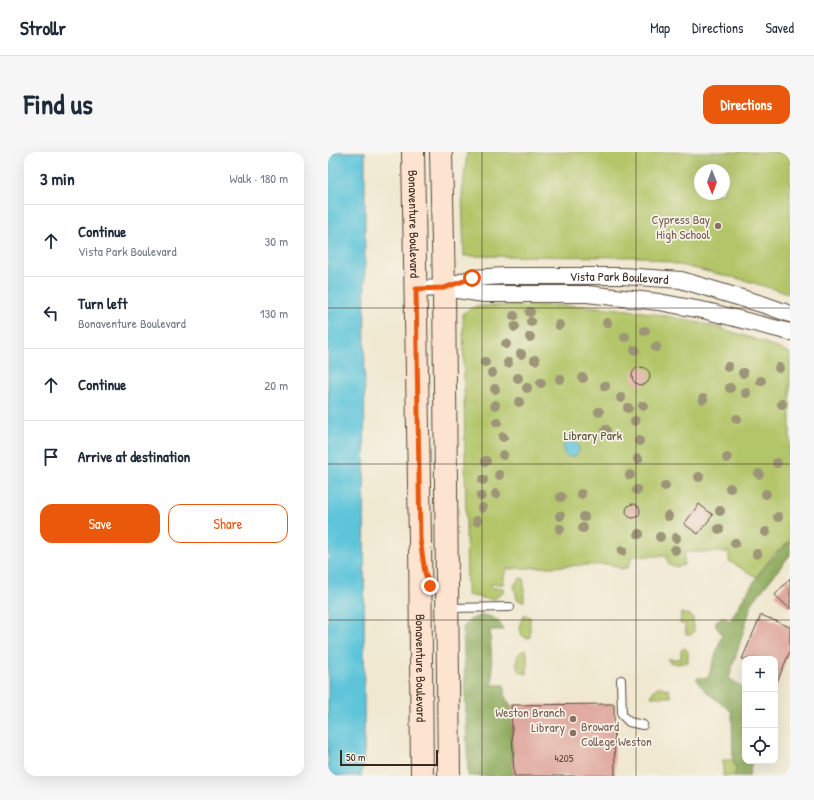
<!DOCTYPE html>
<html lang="en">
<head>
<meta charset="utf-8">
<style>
  :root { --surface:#fff; --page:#f6f6f7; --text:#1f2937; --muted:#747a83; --line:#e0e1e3; --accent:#ea580c }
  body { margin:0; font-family:"Patrick Hand",sans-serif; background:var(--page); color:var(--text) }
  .controls { position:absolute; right:12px; bottom:12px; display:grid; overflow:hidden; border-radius:8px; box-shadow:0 4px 16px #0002 }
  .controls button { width:36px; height:36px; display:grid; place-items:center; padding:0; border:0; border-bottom:1px solid var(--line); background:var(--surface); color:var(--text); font:20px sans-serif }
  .compass { position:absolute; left:366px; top:12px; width:36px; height:36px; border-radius:50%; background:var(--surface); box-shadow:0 4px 16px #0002; rotate:179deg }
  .scale { position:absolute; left:12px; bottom:10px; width:98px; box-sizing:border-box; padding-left:4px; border:2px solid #3b2a1e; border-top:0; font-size:11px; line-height:14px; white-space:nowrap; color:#3b2a1e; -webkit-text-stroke:3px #f7f3e8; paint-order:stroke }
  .stop { position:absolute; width:12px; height:12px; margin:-9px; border:3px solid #ea580c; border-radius:50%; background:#fff }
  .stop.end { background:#ea580c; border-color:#fff; box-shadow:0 1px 4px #0008 }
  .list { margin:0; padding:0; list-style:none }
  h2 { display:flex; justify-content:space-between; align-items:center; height:52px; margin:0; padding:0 16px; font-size:17px }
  h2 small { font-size:13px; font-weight:400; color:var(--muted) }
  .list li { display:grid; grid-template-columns:26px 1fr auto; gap:12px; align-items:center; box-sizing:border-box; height:72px; padding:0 16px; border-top:1px solid var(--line) }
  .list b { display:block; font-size:15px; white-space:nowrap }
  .list p { margin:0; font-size:13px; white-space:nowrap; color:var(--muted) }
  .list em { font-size:13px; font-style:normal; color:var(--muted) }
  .actions { display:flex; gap:8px; padding:12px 16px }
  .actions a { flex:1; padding:9px 0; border:1px solid var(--accent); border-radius:12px; text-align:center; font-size:14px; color:var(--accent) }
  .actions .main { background:var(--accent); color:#fff }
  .icon { flex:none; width:22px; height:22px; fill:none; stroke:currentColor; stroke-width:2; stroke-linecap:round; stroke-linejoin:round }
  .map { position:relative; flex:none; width:462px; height:624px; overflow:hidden; border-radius:12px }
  header { display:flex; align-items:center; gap:24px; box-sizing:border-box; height:56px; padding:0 20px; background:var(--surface); border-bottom:1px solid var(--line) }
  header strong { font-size:19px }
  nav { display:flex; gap:22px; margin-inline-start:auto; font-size:14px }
  .intro { display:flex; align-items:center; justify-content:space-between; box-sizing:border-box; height:96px; padding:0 24px }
  h1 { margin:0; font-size:28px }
  .button { padding:10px 18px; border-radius:12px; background:var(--accent); color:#fff; font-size:14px; font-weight:700 }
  main { display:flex; gap:24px; padding:0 24px }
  aside { flex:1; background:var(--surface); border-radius:12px; box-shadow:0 4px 16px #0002 }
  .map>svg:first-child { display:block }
  .green { fill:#b2c568; stroke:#767843; fill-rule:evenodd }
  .forest { fill:#8daa5c; stroke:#646a3d }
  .water { fill:#5dc4da; stroke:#4c777c }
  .building { fill:#e0a99f }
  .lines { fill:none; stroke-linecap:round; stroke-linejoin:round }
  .service-casing { stroke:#564639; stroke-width:10 }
  .minor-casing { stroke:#564639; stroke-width:18 }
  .secondary-casing { stroke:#564639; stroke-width:24 }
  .service { stroke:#fff; stroke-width:8 }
  .minor { stroke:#fff; stroke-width:16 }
  .secondary { stroke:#fde4d0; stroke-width:22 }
  .tree { fill:#9d9578 }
  .route { stroke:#ea580c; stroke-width:5 }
  .grid { fill:none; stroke:#3b2a1e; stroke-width:1; stroke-opacity:0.55 }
  .education-dot { fill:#8d6e63; stroke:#f7f3e8; stroke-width:1.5 }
  .labels { text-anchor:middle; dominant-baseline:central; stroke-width:3.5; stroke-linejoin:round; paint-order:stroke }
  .number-label { font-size:11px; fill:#644a3e }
  .education-label { font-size:13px; fill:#785e54; stroke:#f7f3e8; text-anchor:end }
  .street-label { font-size:13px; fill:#3b2a1e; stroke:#f7f3e8 }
  .park-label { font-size:13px; fill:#595130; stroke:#f7f3e8 }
</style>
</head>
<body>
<header>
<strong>Strollr</strong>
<nav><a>Map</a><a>Directions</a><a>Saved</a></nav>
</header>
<div class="intro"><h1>Find us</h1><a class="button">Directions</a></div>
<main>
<aside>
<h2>3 min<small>Walk · 180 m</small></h2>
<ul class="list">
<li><svg class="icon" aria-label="ahead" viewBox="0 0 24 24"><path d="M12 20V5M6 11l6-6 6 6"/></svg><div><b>Continue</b><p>Vista Park Boulevard</p></div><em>30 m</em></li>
<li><svg class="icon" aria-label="left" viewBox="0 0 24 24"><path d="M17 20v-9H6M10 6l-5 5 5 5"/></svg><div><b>Turn left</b><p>Bonaventure Boulevard</p></div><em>130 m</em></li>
<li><svg class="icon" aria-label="ahead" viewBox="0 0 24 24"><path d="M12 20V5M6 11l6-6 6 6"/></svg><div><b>Continue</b></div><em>20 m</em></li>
<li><svg class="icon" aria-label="arrive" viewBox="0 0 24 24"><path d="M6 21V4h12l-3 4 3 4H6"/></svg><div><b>Arrive at destination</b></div></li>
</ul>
<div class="actions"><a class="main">Save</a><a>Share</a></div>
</aside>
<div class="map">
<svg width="462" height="624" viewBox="0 0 462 624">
  <rect width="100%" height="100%" fill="#f7f3e8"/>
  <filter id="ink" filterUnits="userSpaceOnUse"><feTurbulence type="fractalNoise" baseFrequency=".025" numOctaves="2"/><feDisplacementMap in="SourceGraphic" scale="8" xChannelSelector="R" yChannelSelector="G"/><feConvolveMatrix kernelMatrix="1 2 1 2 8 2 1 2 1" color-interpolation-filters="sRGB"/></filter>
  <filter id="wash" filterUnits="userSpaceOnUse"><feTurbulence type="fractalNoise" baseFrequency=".012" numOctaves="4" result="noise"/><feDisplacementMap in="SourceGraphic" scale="16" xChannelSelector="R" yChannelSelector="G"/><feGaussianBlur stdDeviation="0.9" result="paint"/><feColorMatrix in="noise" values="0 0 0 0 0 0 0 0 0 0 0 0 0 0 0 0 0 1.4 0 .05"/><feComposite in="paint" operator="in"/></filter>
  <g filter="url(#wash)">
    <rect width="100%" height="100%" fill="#f0e8d0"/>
    <path class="green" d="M139,0H462V142L416,128L317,105L136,104L134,42ZM372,18H396V42H372Z
      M148,154C188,154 229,152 270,155C335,160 402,175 462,201V389L445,403L428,425L401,409V400H357L356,413L349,415L341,413L338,404H304L301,415L294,417L282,412L178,417L175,432H163L164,436H175L176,439L166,448L139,443L135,161Z
      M192,426L196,427V449L194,450L189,447L186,433Z
      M353,461L361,463L365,466L366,480L363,483L358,482L357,472H352Z
      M197,463L202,465V486C192,487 192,479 192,471Z
      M357,496L360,500V510L350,512L341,510L340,507H353V498Z
      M197,498L199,500V522L191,520C187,511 187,501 197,498Z
      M329,535H333L341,538L343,545H323L326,538Z
      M395,608H405L408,615L407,624H395Z"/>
    <path class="forest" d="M462,389V403L424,451L401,526L417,537V609H424L421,624H407L408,615L405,608L404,561C396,552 370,537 369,526H380L394,483L388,474V469L394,465L402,469C420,438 435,412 462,389Z
      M155,463C166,465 171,467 175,478H162L165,533H176L178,547L183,553L185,624H140L135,475L141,468Z"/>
    <path class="water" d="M0,0H37L36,612L33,624H0Z
      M235 297a8 8 0 1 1 16 0a8 8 0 1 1-16 0Z"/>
    <g id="blocks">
      <path class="building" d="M304 224a9 9 0 1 1 18 0a9 9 0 1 1-18 0Z
        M371,352L385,363L370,382L356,372Z
        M298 359a7 7 0 1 1 14 0a7 7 0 1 1-14 0Z
        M462,426V457L447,443Z
        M433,463L462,475V499L447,535V507H414Z
        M286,552L287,624H186L183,553Z"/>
    </g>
  </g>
  <g filter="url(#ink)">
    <use href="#blocks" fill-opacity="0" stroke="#564639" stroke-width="1"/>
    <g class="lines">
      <g class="service-casing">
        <path id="service" d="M121,456L182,455
          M293,528L294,563L301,570L315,573"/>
      </g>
      <g class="minor-casing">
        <g id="minor">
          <path id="s1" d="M116,136L144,126L176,124H295L353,128L437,153L462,162"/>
          <path d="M88,137L116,136L156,142H259L331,150L379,159L462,180"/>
        </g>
      </g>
      <g class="secondary-casing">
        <g id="secondary">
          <path id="s2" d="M85,0L92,387L94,624"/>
          <path d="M113,0L116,136L121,624"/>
        </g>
      </g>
      <use href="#service" class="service"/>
      <use href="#minor" class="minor"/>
      <use href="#secondary" class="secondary"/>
    </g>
    <g class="tree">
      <circle cx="202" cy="160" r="5"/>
      <circle cx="186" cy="164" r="5"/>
      <circle cx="203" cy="170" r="5"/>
      <circle cx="279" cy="171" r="5"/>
      <circle cx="231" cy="173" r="5"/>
      <circle cx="187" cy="175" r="5"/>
      <circle cx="317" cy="179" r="5"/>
      <circle cx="202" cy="185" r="5"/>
      <circle cx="297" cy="185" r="5"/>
      <circle cx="178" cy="192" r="5"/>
      <circle cx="328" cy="195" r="5"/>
      <circle cx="307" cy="198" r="5"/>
      <circle cx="193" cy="202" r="5"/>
      <circle cx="207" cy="208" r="5"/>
      <circle cx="157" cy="210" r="5"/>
      <circle cx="180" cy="211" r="5"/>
      <circle cx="400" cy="215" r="5"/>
      <circle cx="451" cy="216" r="5"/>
      <circle cx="164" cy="221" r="5"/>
      <circle cx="415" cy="221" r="5"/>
      <circle cx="190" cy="226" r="5"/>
      <circle cx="255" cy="226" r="5"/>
      <circle cx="232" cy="227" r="5"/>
      <circle cx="433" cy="229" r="5"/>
      <circle cx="213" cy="231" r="5"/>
      <circle cx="277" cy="234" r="5"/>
      <circle cx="199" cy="236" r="5"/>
      <circle cx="402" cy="236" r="5"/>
      <circle cx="167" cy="237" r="5"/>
      <circle cx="418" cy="241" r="5"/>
      <circle cx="293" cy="246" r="5"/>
      <circle cx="375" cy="247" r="5"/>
      <circle cx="191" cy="250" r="5"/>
      <circle cx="454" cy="252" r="5"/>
      <circle cx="167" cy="253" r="5"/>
      <circle cx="315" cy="254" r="5"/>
      <circle cx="300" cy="256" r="5"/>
      <circle cx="271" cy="260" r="5"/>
      <circle cx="409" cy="267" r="5"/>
      <circle cx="307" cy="269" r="5"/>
      <circle cx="169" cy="270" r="5"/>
      <circle cx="278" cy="278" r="5"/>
      <circle cx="175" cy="285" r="5"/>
      <circle cx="311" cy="289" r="5"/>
      <circle cx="175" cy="303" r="5"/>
      <circle cx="399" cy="306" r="5"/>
      <circle cx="310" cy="307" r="5"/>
      <circle cx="158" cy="309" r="5"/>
      <circle cx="449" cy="311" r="5"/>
      <circle cx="431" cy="322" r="5"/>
      <circle cx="171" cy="323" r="5"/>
      <circle cx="302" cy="323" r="5"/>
      <circle cx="371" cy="325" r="5"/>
      <circle cx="155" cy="328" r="5"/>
      <circle cx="337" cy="334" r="5"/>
      <circle cx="402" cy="336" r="5"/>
      <circle cx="309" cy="338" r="5"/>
      <circle cx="168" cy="342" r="5"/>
      <circle cx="253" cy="342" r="5"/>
      <circle cx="438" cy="342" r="5"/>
      <circle cx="153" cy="344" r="5"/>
      <circle cx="233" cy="345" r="5"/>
      <circle cx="154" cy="356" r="5"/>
      <circle cx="392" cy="359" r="5"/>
      <circle cx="232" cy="364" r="5"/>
      <circle cx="340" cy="364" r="5"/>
      <circle cx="256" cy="365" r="5"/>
      <circle cx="450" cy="365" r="5"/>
      <circle cx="149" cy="369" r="5"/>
      <circle cx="255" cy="376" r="5"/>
      <circle cx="232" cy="377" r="5"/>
      <circle cx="391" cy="377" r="5"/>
      <circle cx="438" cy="380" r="5"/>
      <circle cx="311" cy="382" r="5"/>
      <circle cx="332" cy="385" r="5"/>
      <circle cx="348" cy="386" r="5"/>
      <circle cx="407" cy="391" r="5"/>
      <circle cx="347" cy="398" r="5"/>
      <circle cx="294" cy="399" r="5"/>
      <circle cx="429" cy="402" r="5"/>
    </g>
  </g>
  <g class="lines" filter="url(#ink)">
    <path class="route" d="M102,434L97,421L92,387L88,137L116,136L144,126"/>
  </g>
  <path class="grid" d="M154,0V624M308,0V624M0,156H462M0,312H462M0,468H462"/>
  <g class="education-dot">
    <circle cx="390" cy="74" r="4"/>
    <circle cx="245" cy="567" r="4"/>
    <circle cx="245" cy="581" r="4"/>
  </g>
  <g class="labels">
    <g class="number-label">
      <text x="236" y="606">4205</text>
    </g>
    <g class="education-label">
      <text x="382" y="67">Cypress Bay<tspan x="382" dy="15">High School</tspan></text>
      <text x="237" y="560">Weston Branch<tspan x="237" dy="15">Library</tspan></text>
      <text x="253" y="574" text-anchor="start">Broward<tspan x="253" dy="15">College Weston</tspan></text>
    </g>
    <g class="street-label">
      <text stroke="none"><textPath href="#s2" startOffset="72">Bonaventure Boulevard</textPath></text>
      <text stroke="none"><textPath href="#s1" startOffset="177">Vista Park Boulevard</textPath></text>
      <text stroke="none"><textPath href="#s2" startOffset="516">Bonaventure Boulevard</textPath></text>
    </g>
    <g class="park-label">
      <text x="265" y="283">Library Park</text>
    </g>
  </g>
</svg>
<div class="controls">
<button>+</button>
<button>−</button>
<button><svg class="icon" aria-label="locate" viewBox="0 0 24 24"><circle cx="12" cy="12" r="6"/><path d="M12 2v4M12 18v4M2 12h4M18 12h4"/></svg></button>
</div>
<svg class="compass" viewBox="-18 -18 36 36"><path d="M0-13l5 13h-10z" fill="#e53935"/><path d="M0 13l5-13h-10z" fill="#747a83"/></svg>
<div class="scale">50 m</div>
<div class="stop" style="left:144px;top:126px"></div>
<div class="stop end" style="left:102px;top:434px"></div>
</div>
</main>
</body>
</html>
